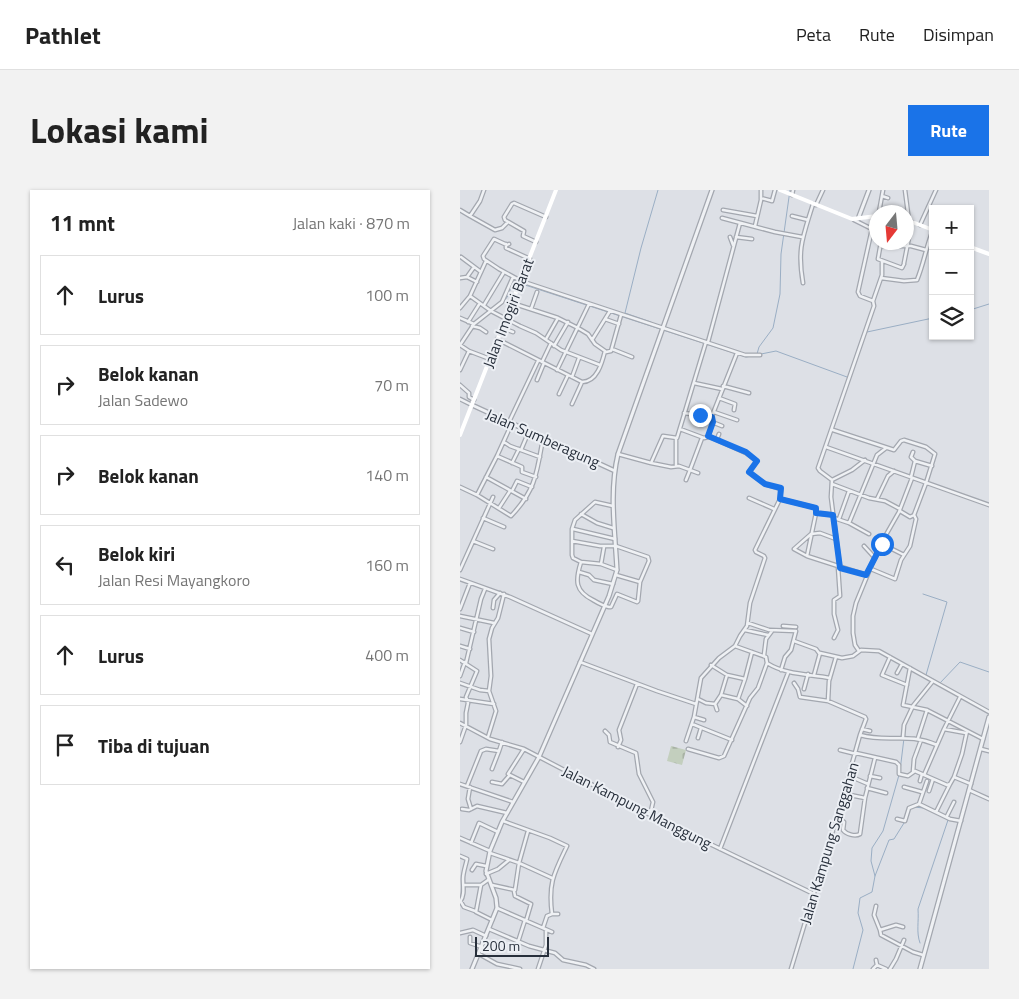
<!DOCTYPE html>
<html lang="id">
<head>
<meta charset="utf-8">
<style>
  :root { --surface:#fff; --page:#f2f2f2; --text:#222; --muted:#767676; --line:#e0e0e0; --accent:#1a73e8 }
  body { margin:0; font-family:"Titillium Web",sans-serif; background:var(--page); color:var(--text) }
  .controls { position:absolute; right:15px; top:15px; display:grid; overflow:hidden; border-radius:0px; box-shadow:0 1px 4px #0004 }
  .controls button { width:45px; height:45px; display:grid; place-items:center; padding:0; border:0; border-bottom:1px solid var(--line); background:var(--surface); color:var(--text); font:25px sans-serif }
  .compass { position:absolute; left:409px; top:15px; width:45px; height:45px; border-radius:50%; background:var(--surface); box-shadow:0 1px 4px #0004; rotate:196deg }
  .scale { position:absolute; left:15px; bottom:12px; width:74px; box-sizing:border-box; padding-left:5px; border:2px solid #272f3b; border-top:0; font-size:14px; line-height:18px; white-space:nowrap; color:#272f3b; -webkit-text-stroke:4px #eceff4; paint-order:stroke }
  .stop { position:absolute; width:15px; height:15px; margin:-11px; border:4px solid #1a73e8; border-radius:50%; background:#fff }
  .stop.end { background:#1a73e8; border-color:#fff; box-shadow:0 1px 5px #0008 }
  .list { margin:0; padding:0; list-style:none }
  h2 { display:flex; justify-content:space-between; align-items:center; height:65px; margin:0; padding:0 20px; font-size:21px }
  h2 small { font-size:16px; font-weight:400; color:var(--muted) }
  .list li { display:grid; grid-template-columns:32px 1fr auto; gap:15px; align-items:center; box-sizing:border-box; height:80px; margin:0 10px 10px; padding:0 10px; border:1px solid var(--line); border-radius:0px }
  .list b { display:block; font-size:19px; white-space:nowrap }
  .list p { margin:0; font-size:16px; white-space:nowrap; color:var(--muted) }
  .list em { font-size:16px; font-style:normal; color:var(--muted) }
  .icon { flex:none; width:28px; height:28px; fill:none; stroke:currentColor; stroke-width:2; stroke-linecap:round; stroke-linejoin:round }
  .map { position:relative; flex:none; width:529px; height:779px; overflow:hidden; border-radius:0px }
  header { display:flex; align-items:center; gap:30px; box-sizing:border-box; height:70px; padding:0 25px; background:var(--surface); border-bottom:1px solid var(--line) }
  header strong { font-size:24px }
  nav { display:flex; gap:28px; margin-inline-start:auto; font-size:18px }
  .intro { display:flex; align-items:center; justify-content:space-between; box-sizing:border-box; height:120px; padding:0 30px }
  h1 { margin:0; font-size:35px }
  .button { padding:12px 22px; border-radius:0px; background:var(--accent); color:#fff; font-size:18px; font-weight:700 }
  main { display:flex; gap:30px; padding:0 30px }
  aside { flex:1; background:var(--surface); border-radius:0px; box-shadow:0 1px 4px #0004 }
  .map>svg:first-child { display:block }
  .cemetery { fill:url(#cemetery-stones) }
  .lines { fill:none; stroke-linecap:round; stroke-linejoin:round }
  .stream { stroke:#9aaec4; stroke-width:1 }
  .minor-casing { stroke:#a3a7af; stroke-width:5 }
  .tertiary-casing { stroke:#a3a7af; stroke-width:5.5 }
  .minor { stroke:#eff1f4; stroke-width:2.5 }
  .tertiary { stroke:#eff1f4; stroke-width:3 }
  .secondary { stroke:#fff; stroke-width:4 }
  .route { stroke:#1a73e8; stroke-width:6 }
  .labels { text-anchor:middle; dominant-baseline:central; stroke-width:4; stroke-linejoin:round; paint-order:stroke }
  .street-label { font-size:15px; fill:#272f3b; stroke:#eceff4 }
</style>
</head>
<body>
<header>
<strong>Pathlet</strong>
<nav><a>Peta</a><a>Rute</a><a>Disimpan</a></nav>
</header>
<div class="intro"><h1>Lokasi kami</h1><a class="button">Rute</a></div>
<main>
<aside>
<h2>11 mnt<small>Jalan kaki · 870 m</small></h2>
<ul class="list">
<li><svg class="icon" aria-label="ahead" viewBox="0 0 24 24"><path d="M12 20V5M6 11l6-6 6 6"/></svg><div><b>Lurus</b></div><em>100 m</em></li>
<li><svg class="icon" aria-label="right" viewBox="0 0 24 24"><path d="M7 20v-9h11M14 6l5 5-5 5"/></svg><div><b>Belok kanan</b><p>Jalan Sadewo</p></div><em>70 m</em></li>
<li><svg class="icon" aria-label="right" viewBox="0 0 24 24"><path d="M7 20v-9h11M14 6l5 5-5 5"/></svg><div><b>Belok kanan</b></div><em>140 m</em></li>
<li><svg class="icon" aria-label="left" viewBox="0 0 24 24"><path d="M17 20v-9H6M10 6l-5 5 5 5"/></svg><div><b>Belok kiri</b><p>Jalan Resi Mayangkoro</p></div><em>160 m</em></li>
<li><svg class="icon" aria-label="ahead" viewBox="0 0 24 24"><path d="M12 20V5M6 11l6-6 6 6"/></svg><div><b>Lurus</b></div><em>400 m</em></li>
<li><svg class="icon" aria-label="arrive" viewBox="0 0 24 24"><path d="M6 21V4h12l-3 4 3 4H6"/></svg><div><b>Tiba di tujuan</b></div></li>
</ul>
</aside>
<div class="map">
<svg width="529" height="779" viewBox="0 0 529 779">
  <defs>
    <pattern id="cemetery-stones" width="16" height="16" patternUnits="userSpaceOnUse" patternTransform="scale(1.25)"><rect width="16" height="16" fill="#c3cfbe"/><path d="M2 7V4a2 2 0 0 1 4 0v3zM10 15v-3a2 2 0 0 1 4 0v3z" fill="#a8b2a4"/></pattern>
  </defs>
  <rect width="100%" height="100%" fill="#dde0e6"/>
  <path class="cemetery" d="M211,556L226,560L222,575L207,571Z"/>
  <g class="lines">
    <path class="stream" d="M62,94L286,167L292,166
      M43,112L48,106L53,92L55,93
      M510,120L529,114
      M0,129L14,135L21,130
      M191,132L165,123L181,58L198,0
      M407,142L473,128
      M297,164L299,157L313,138L320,104L321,64L330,0
      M301,164L316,161L387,187
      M389,184L403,143
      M463,404L487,412L466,485L480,493L500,472L529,482
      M454,517L459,510
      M440,581L444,548
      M453,617L464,618L480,625
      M415,686L429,650L434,649L444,633
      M460,753C456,742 459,732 458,719L488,630L483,627
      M393,779L403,740L398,723L400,708L412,702L415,686L411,671L412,658L423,641L439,585"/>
    <g class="minor-casing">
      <path id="minor" d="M445,0L449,31
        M332,5L333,0
        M422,6L428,8
        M301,8L312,11L315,0
        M356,15L363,0
        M0,20L10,26L20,11L24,0
        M263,20L297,26
        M419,22L423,0
        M10,26L35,40L42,38L48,32
        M332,26L348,30
        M262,28L315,42L342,47
        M460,35L476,0
        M295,36L301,10V0
        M412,38L416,27
        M270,47L273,55
        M276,47L292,49
        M76,52L63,46L64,41L45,30L44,27L52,14L54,13L86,27
        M421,52L418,69L442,78L444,74
        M46,54V58L70,69
        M49,54L47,55L34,49L23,66L24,69L39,79L61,91L285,165H300
        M421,56H451L466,60
        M1,67L21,82
        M444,73L452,32
        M7,87L17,92
        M0,88L7,87L14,77
        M421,88L444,91L457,90C464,73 466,57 473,40
        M343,93C337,58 343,47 353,14
        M10,106L26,71
        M413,111L422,85V71
        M24,115L44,82
        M0,118L10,106L31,121L60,136L76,143L101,160L140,175
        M71,119L77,102
        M0,128L14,134
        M145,129L159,134
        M8,132L20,113
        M12,136L20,138L26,142
        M42,138L53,142
        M37,149L122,192C137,192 142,173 145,161L135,154L128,144L118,138L98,128L52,113
        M86,149L98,128
        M132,150L150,121
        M248,152L280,33
        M0,155L14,134L42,112L53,87
        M0,155L9,161L30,169
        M94,156L108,132
        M152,159L172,167
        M146,162L151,161L161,125
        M82,172L91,153
        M0,180L9,161
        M97,180L129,114
        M112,187L119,168
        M77,190L84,173
        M234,193L262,199
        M0,195L9,203V207L14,210
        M263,196L289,203
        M99,204L108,185
        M259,208L275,214L274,220
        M0,209L12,215
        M112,214L122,192
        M254,222L277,230
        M224,223L252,227
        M49,232L78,171
        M252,232L262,236
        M52,233L37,266L17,305L51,326C76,300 77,282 83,248
        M220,239L244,248L248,247L253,232L252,226L277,163
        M373,240L434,260L441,251L444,250L466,257L475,264L466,293L454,325L456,329L450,356L441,370L435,389L411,379
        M257,249L259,244
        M44,252L50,256L80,267
        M366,257L529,315
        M61,260L69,241
        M158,264L191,273L203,246L217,248L246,152
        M37,266L62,277V282L76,287
        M455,271L472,276
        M52,273L59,259
        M191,273L211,277L219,276L230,280L242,248
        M216,276V248
        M26,287L66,309
        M451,287L455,271L451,267L453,262
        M226,290L230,280L238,283
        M372,290L392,280L405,270
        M372,294L409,308L425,311L440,319
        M0,297L17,305
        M52,301L57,291L72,297
        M289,308L314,319
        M320,309L356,318V323
        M417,309L428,286L434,281
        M153,316L135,312L115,330L112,339V365L113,368L121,372L141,374L157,380
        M39,318L50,301
        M440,321L450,327L454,325
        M356,323L347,366L406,385
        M356,323L373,325
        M121,324L137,333L153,338
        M23,328L44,337
        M374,328L389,333L409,344
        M379,329L389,301
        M389,333L417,265L426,258
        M113,339L155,349
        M13,351L33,359
        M112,351L140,356H156L188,367L189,371L180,392L178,411L177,412L157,404L151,417H149C143,416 138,413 133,410C115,401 115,391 121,372
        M422,354L444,365
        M404,356L415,368
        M347,366L334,359L351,344L360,343L376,349
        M141,374L144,357
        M380,378L371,307L372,290L360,281L358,278L414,116L413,111L400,106L398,102L412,39L394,30
        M0,380L33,307
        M119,382L129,385L134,390L153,394
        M156,385L180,392
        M0,389L50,407L132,444
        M33,418L34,410L40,403
        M0,419L10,393
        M0,426L34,433
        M288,433L309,440L336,441L331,460L325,467L321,480
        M323,436L336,437
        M0,438L14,442
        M285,440L308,445
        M374,448L378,440L374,424V410L380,406L378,377
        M334,451L356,459L359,463
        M0,456L10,459
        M275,456L306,467L307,473C326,485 348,484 370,488
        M399,461L395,455L393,443V426L396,413L419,357L439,322L452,288
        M304,465L306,449L312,441
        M430,467L422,485L447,495
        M0,470L17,481L6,507L8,513L6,523V535L0,552
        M120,472L197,501L236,514
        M6,473L21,409L25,399
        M251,475L267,485L285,489L292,462
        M450,478L443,515L467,520L523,549
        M437,483L442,474
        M354,485L360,463L382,468L393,466L401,460L419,461L529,522
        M0,486L5,472
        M285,489L278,509L287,516
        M0,493L20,500L29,501
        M344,499L348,484
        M261,505L278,509
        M0,509L34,514
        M238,509L246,513L255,514L261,505L267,485
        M368,511L369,491L376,467
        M255,514L257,520
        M452,517L473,491
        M244,530L234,527L241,488L259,468L275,456L280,446L287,436L290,413L305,368L304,366L296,362L295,360L320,309L321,299L305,294L289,282L297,271L286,263L248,246
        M0,533L30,549L64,559L196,628L354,704
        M232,534L272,550
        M402,539L410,541
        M484,539L506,543
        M145,541L149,545L150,552L176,563L179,584L193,612L190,625
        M400,545C429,553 447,542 477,555
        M28,547L36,521L29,501L31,486L29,449L32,438L38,428L44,404
        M443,547L444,535L452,518
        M238,548L241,538
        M458,548L467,520
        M226,551L234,527
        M158,557L161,550L159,540L177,494
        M228,559L259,568L264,566L290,508L298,498L307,473
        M521,559L529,561
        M380,560L396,564
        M396,563L436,572L439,575V584L448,586L455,581L487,595L490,594L494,587L511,594
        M32,579L39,561
        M453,582L454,569L461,550
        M464,585L484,539L500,507
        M410,586L420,588
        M494,587L502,564L507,541
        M394,588L408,594
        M460,591L462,584
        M32,592L42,594L49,586
        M64,592L48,584L64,559
        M0,594L53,612
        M7,596L21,561L26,559L39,561L42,552
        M10,597L8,609L11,619
        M444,597L462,602
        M407,598L426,603
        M509,600L529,609
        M469,601L473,589
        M385,604L405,608
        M459,614L467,591
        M2,619L9,620L17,616L47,623
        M476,622L490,594
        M487,626L494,612
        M377,627L384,632L383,640C386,644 395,647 400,644L405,608L415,568
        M437,629L445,631L449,618L459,614L490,629L501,631
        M43,631L90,648L107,656C94,683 88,693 92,724
        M0,648L30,661
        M11,653L19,633L38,642
        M260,659L328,483
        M30,663L59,673L92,688
        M0,666L7,669C6,675 3,682 3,689C3,697 5,705 0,712
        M12,680L16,674L26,676
        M26,684L38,679L49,670
        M5,695H21L28,690
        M21,695L16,722L32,730
        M32,695L55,700L59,673L68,641
        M54,701L55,706L71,714L66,731
        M1,712L4,717L15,721
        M416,716L414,725L420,740L421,745L453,762L463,765
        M37,718L92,742
        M83,738L87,726L92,724H98
        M29,739L69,756L95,763L103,770L126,775L134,779
        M420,740L436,735L443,737
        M0,743L13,740L26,746
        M10,747V753L22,757
        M58,752L65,730
        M19,764L37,774L60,779
        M416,770L417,775
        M78,779L86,755V740
        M331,779L377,627L400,545L406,529L405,527L368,511L340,507L338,499L334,493
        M413,779L417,775L426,779
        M430,779L436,769L444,750"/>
    </g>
    <g class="tertiary-casing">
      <path id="tertiary" d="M398,29L409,0
        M12,215L155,281
        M12,779L37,718L36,708L26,681L30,661L42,632L79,567L149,406L157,380C155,341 149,302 158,264L252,0
        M460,779L529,527"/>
    </g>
    <use href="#minor" class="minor"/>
    <use href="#tertiary" class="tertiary"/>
    <path class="secondary" d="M320,0L392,29L417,26
      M447,30L473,40
      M510,57L529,64
      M0,245L96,0"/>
  </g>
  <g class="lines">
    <path class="route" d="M240,225L252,227L253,232L248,246L286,262L297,271L289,282L305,294L321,298L320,309L356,318V323L373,325L380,378L406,385L422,354"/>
  </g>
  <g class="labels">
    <g class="street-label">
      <text transform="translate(48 123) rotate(-69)">Jalan Imogiri Barat</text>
      <text transform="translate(83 248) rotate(24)">Jalan Sumberagung</text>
      <text transform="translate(177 617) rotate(27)">Jalan Kampung Manggung</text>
      <text transform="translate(369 653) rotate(-73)">Jalan Kampung Sanggahan</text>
    </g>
  </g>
</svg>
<div class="controls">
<button>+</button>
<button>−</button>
<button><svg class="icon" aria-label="layers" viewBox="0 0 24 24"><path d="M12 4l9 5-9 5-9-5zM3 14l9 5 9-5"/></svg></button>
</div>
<svg class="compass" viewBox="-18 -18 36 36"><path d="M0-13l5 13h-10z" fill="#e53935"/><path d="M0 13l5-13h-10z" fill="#767676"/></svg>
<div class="scale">200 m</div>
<div class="stop" style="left:422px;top:354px"></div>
<div class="stop end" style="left:240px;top:225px"></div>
</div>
</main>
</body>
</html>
